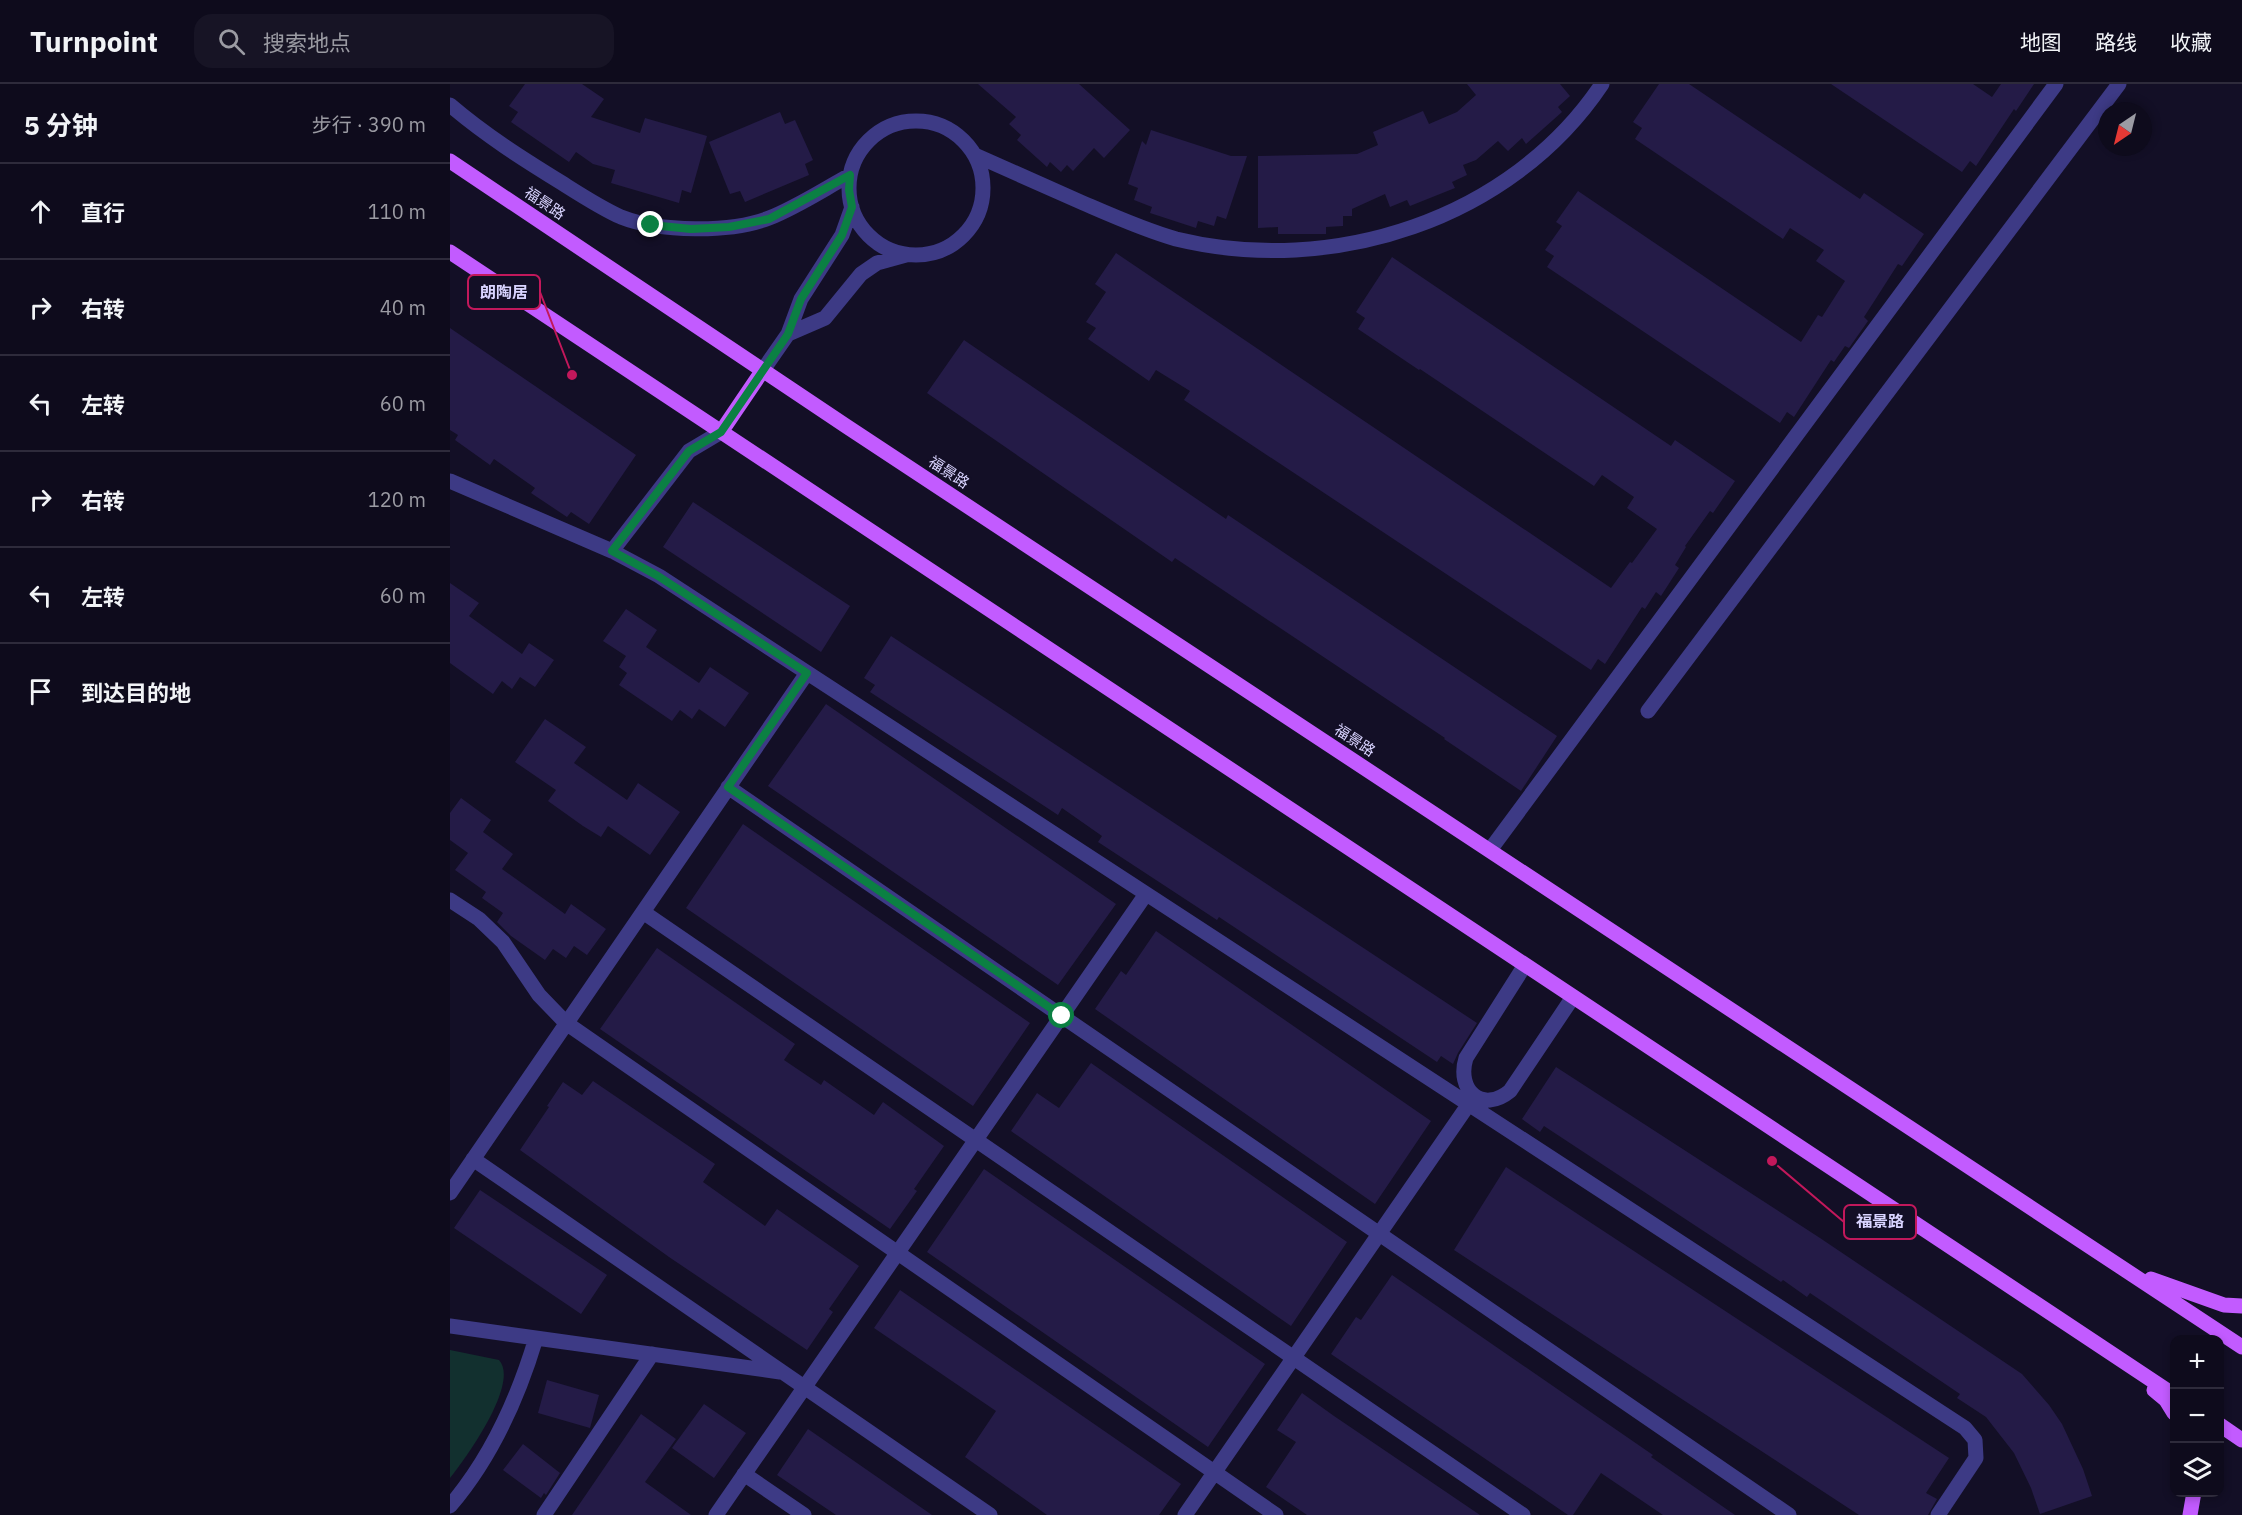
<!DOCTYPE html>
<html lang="zh">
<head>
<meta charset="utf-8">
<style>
  :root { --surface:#0e0b1c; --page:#171425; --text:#f1f3f6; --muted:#9b9ba3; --line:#2e2b3b }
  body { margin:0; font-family:"IBM Plex Sans","Noto Sans SC",sans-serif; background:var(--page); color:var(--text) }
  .controls { position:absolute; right:18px; bottom:18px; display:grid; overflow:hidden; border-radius:12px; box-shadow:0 3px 9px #0003 }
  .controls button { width:54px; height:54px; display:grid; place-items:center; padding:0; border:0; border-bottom:2px solid var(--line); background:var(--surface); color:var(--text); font:30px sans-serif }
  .compass { position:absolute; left:1648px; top:18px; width:54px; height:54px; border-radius:50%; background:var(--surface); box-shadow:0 3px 9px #0003; rotate:215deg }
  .stop { position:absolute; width:18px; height:18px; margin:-14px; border:4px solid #0b8043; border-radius:50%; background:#fff }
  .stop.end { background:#0b8043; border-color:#fff; box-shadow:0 2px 6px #0008 }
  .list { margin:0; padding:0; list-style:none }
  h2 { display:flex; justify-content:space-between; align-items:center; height:78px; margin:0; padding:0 24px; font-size:26px }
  h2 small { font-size:20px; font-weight:400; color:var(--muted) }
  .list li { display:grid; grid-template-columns:39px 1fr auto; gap:18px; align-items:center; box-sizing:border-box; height:96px; padding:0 24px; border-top:2px solid var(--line) }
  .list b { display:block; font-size:22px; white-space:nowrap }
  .list em { font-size:20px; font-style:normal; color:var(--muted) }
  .icon { flex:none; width:33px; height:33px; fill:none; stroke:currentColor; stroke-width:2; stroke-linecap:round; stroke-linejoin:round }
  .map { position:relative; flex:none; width:1792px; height:1431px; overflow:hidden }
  header { display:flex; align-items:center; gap:36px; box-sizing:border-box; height:84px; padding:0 30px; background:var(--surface); border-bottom:2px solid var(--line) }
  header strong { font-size:28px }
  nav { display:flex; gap:33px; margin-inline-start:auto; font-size:21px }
  .search { width:420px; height:54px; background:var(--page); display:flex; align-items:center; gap:15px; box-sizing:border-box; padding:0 21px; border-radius:18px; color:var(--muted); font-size:22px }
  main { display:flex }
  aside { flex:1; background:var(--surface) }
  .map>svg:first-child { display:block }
  .green { fill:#12302f }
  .building { fill:#241b47 }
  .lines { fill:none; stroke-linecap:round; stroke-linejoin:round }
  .minor { stroke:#3d3a85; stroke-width:15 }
  .major { stroke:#c25bff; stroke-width:15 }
  .route { stroke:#0b8043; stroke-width:8 }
  .labels { text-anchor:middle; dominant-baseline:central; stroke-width:4.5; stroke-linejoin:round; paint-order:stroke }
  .street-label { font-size:15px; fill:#d9d4ff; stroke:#130f26 }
  .leader { fill:none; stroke:#c2185b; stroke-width:2 }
  .callout-dot { fill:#c2185b; stroke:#130f26; stroke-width:2 }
  .callout { fill:#130f26; stroke:#c2185b; stroke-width:2 }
  .callout-label { font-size:16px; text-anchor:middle; font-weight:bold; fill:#d9d4ff }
</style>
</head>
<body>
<header>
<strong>Turnpoint</strong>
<div class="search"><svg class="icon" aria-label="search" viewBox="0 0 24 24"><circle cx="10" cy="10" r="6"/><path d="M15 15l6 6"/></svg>搜索地点</div>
<nav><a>地图</a><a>路线</a><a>收藏</a></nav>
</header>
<main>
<aside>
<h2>5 分钟<small>步行 · 390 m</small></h2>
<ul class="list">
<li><svg class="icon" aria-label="ahead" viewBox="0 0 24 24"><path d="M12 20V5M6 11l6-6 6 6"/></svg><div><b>直行</b></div><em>110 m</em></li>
<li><svg class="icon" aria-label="right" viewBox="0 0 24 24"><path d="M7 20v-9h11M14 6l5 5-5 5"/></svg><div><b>右转</b></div><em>40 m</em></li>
<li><svg class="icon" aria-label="left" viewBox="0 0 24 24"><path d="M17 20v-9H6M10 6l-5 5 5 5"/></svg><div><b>左转</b></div><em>60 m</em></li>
<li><svg class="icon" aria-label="right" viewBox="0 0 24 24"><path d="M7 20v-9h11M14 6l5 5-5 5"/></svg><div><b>右转</b></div><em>120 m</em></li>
<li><svg class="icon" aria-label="left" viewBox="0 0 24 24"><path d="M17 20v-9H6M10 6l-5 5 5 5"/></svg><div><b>左转</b></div><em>60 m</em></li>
<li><svg class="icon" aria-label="arrive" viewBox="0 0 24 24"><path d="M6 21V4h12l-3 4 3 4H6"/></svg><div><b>到达目的地</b></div></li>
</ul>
</aside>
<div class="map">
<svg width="1792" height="1431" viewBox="0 0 1792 1431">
  <rect width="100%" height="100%" fill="#130f26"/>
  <path class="green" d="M0,1266L49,1276C70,1299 16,1374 0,1394Z"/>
  <path class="building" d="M75,0H132L154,15L141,33L190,49L195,34L257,52L241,109L232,106L229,119L161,99L165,86L143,80L126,68L119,78L61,38L68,28L59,22Z
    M528,0H629L680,46L654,74L644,64L623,87L617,81L611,88L600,78L597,83L567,56L571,51L559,40L566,33Z
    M1017,0H1110L1120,12L1108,23L1112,28L1076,60L1072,54L1058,67L1048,57L1026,76L1013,81L1017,91L1002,98L1005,104L960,122L957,116L940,123L935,110L902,125V132H893V142L876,143V150H828V143L808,144V72L907,70L928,61L923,48L973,27L979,40L1007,28L1026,11Z
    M1209,0H1239L1410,115L1414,109L1474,150L1452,182L1448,180L1425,216L1414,233L1418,237L1399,264L1395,262L1384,278L1381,276L1344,333L1337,328L1330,339L1097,183L1104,172L1095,166L1112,142L1106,138L1128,107L1351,258L1368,231L1372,233L1395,197L1366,177L1374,166L1340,144L1333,155L1185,55L1192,44L1183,38Z
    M1381,0H1523L1542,13L1551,0H1584L1566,27L1564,25L1526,82L1520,77L1512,88Z
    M330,28L335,40L345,36L363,76L355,80L359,91L295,118L290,107L280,110L259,58Z
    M701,46L781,72H797L776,135L767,132L764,142L748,137L746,144L700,129L702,123L684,116L688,104L678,100L692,57L696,61Z
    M666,169L1161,504L1180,478L1182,479L1207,445L1177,424L1184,413L1152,391L1144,402L970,285L969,286L908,245L915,234L906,228L942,173L1221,362L1225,356L1285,397L1263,429L1260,427L1235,462L1236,463L1225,481L1229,484L1211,512L1206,508L1195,525L1192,523L1155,580L1148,575L1141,586L734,316L740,307L706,286L699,297L638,255L646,244L636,238L656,208L645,200Z
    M0,244L186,371L139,440L121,428L117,433L81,409L85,404L44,375L40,381L5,356L8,351L0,346Z
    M514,256L776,435L778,431L1107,652L1071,707L994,655L995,654L725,474L722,478L477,309Z
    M243,418L400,522L371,568L213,463Z
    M0,499L29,519L19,532L72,570L79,559L104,576L85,603L70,593L62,605L52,597L43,610L0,579Z
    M176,525L207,546L196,563L249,599L260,583L299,609L275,643L249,625L242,635L230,626L222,637L169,601L177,589L169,583L176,572L153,557Z
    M441,552L1027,939L1008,969L1003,980L991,972L987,978L769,833L767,836L648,758L652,752L612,724L608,731L420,608L425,601L414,594Z
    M376,620L666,820L608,901L318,702Z
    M95,635L136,663L124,679L177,716L188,699L230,728L200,771L158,742L151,753L133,742L98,717L106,706L65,678Z
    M11,714L41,736L33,748L63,770L52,785L115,830L121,820L156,845L137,871L124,862L116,874L103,865L95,876L61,852L47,838L53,829L32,814L36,808L5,786L18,769L0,756V729Z
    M293,740L580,939L523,1022L236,824Z
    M706,847L981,1037L925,1120L645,925L671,887L676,891Z
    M207,864L345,960L334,976L371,1001L374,996L424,1031L433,1018L494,1062L464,1105L467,1107L440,1145L150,945Z
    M641,979L897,1158L841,1242L561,1047L587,1009L609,1024Z
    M1106,983L1370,1154L1572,1290L1599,1321L1612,1340L1633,1385L1642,1412L1590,1430L1581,1404L1564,1369L1536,1333L1507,1314L1510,1310L1360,1209L1357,1213L1333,1196L1331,1198L1094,1042L1090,1048L1072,1035Z
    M143,997L265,1080L253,1098L315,1142L327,1125L409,1182L379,1225L383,1228L357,1266L219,1173L70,1066L99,1023L97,1022L113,998L132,1011Z
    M1056,1083L1499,1374L1476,1409L1487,1415L1478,1431H1409L1004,1166Z
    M534,1085L815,1280L758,1363L477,1168Z
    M30,1106L157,1191L131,1230L4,1144Z
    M942,1191L1158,1340L1203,1371L1201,1373L1285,1431H1213L1151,1389L1123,1431H1118L881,1270L906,1233L911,1236Z
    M450,1206L731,1400L709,1431H597L515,1373L546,1327L424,1244Z
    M97,1296L149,1311L140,1344L88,1329Z
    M852,1309L884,1332L1030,1431H857L816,1403L846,1358L827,1346Z
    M254,1320L296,1349L264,1394L222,1364Z
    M191,1330L226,1355L195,1398L241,1431H122Z
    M358,1345L443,1404L482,1431H386L327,1391Z
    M73,1360L110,1389L96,1411L94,1409L91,1414L53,1386Z"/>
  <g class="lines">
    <path class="minor" d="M0,21C35,51 73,75 112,99C131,111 151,124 171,133C209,148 281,149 319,134C347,123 374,105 400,91
      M399 104a67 67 0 1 1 134 0a67 67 0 1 1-134 0Z
      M525,71C561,87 597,103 633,119C663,132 694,146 726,155C882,193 1061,136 1152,0
      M338,250L375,234L411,190L427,179L456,171
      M313,286L338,250L351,215L392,151L402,123
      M0,397L162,467L209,492L1515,1344L1525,1356L1526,1374L1488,1431
      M162,467L239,367L271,348
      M1198,627L1669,0
      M278,703L1339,1431
      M1040,766L1606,0
      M0,816L29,835L53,858L89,911L116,939L826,1431
      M193,828L1073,1431
      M1075,881L1016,974C1006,1006 1032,1030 1060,1007L1123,913
      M23,1075L540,1431
      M0,1109L357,589
      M0,1242L330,1288
      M294,1390L354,1431
      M0,1422C41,1374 68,1314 86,1254
      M94,1431L202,1270
      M266,1431L696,810
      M735,1431L1023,1014"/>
    <path class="major" d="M0,77L396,342L1792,1263
      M0,168L1724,1311
      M271,348L313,286
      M1701,1195L1774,1221L1792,1222
      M1704,1306L1716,1316L1724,1329
      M1770,1341L1792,1356
      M1740,1431L1744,1408"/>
  </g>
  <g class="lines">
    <path class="route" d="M201,141L241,145L279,143L319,135L400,91L399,106L402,123L392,151L351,215L338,250L271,348L239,367L162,467L208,492L357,589L278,703L612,932"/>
  </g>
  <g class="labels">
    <g class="street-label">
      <text transform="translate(95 119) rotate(34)">福景路</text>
      <text transform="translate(499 388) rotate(33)">福景路</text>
      <text transform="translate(905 656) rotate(33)">福景路</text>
    </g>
  </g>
  <path class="leader" d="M122 291L90 208M1322 1077L1394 1138"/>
  <g class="callout-dot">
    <circle cx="122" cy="291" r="6"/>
    <circle cx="1322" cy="1077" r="6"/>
  </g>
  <g class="callout">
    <rect x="18" y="191" width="72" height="34" rx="6"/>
    <rect x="1394" y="1121" width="72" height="34" rx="6"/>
  </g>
  <g class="callout-label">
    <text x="54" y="214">朗陶居</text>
    <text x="1430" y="1143">福景路</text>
  </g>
</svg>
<div class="controls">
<button>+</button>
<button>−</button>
<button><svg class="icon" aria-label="layers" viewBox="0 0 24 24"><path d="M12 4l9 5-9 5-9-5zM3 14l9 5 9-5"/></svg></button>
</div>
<svg class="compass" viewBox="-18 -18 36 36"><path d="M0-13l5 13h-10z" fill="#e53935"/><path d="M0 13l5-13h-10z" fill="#9b9ba3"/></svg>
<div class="stop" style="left:612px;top:932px"></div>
<div class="stop end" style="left:201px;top:141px"></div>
</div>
</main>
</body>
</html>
